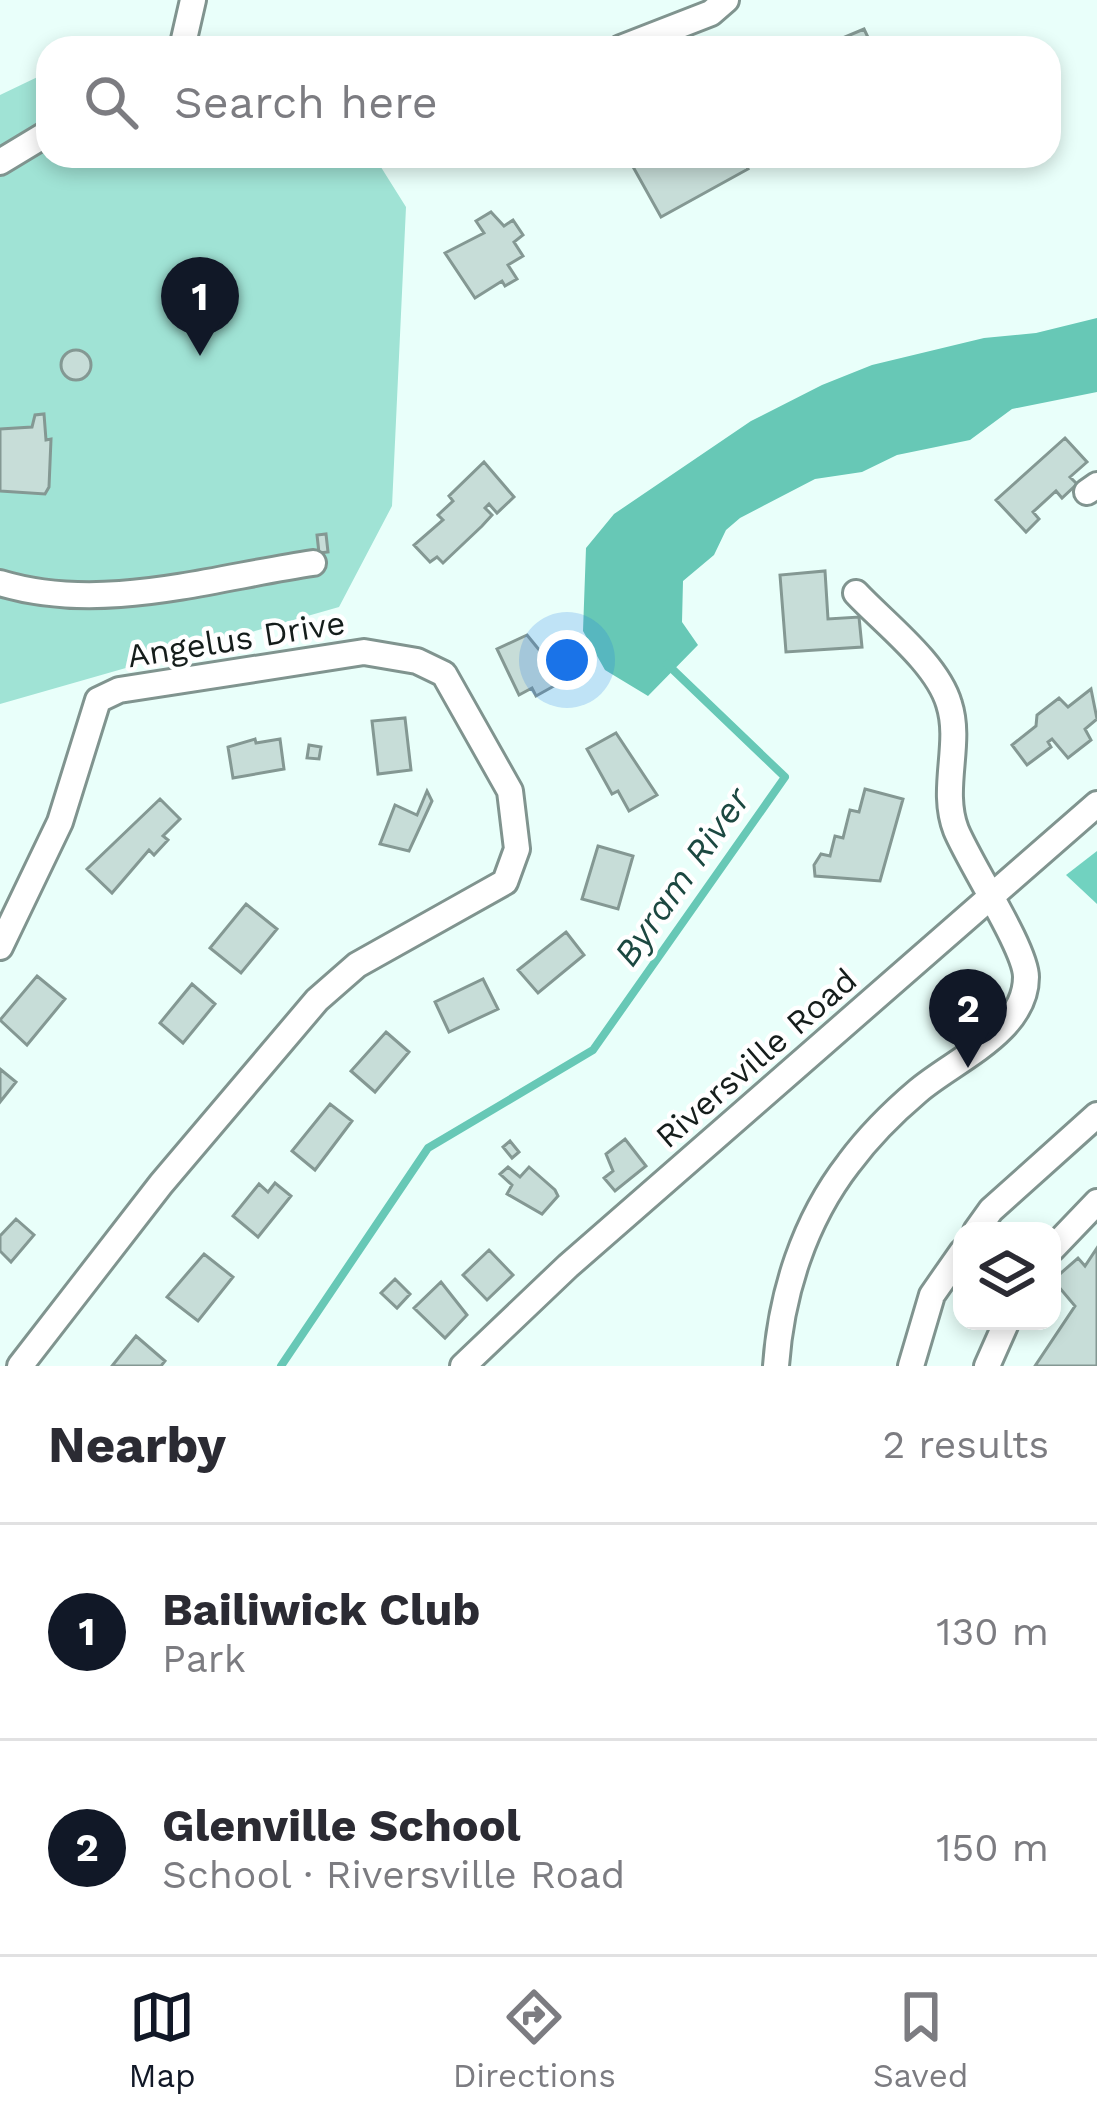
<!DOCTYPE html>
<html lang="en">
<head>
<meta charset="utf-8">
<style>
  :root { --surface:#fff; --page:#f2f2f3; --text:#2b2b33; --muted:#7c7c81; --line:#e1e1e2; --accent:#111827 }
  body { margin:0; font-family:"Work Sans",sans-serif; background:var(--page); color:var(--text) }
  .controls { position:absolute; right:36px; bottom:36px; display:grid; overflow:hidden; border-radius:24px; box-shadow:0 6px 18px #0003 }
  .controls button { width:108px; height:108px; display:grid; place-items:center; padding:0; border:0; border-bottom:3px solid var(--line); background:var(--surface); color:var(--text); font:60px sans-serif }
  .you { position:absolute; left:567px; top:660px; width:42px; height:42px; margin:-30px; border:9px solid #fff; border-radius:50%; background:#1a73e8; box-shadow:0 0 0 18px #1a73e833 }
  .badge { display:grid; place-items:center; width:78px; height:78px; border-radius:50%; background:var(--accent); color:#fff; font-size:39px; font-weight:700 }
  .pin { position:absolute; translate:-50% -99px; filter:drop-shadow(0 3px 6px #0008) }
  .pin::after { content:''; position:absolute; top:63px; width:42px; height:36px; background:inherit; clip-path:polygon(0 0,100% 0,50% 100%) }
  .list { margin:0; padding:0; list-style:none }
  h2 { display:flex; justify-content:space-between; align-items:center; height:156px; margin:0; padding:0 48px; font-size:51px }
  h2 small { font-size:39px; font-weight:400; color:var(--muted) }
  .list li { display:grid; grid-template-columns:78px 1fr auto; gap:36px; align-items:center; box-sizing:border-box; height:216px; padding:0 48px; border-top:3px solid var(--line) }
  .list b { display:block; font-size:45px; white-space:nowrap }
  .list p { margin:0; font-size:39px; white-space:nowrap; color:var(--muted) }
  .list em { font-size:39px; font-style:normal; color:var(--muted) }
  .icon { flex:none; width:66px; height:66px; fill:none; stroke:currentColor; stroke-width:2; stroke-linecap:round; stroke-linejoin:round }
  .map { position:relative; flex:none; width:1097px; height:1366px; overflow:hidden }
  .search { position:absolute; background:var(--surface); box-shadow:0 6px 18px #0003; left:36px; right:36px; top:36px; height:132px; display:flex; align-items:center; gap:30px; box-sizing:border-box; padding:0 42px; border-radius:36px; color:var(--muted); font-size:45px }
  .sheet { height:588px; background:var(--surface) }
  nav { display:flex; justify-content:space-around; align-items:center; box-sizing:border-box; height:168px; border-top:3px solid var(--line); background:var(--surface); font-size:33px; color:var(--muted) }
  nav a { display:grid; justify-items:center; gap:6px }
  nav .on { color:var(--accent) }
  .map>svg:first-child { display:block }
  .green { fill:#a0e3d5 }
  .forest { fill:#71d2c0 }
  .water { fill:#67c8b6 }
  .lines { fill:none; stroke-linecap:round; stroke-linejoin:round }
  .stream { stroke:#67c8b6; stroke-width:8 }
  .building { fill:#c7ddd8; stroke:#849893; stroke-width:3 }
  .minor-casing { stroke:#80948f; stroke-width:30 }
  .minor { stroke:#fff; stroke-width:24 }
  .labels { text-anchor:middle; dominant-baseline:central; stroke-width:9; stroke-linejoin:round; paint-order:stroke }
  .street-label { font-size:33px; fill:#151d1b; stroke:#fff }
  .water-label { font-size:36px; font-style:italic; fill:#1c4841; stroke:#fff }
</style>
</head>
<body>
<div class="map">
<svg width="1097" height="1366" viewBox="0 0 1097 1366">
  <rect width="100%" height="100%" fill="#e9fffa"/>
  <path class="green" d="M48,72V156H374L406,207L392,506L339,607L0,704V95Z"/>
  <path class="forest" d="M1097,851V904L1066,875Z"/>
  <path class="water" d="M1097,318V392L1012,409L970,440L897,455L862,472L815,479L740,518L726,530L714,555L683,581L682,622L698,645L648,696L605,670L583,631L586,548L614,514L751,421L822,385L872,365L984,338L1036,333Z"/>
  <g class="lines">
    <path class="stream" d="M281,1366L428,1148L593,1050L785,777L667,664"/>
  </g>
  <path class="building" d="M864,29L873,48H808H819Z
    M627,156H741L748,169L661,217Z
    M491,212L504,226L513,220L523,235L514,242L523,256L508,265L517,279L505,286L502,281L475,298L445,253L484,233L476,221Z
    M61 365a15 15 0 1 1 30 0a15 15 0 1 1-30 0Z
    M44,414L46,440L51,439L49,487L45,494L0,491V429L32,427L35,415Z
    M1065,438L1087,462L1070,477L1077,484L1062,498L1056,491L1033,512L1039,519L1026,532L996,500Z
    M484,462L514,497L497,513L489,504L485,508L492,515L482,526L443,563L437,557L430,562L414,545L443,520L438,515L453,501L449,496Z
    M326,534L328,552L319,553L317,535Z
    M825,571L828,619L859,617L862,647L786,652L780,575Z
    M527,635L558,673L550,678L554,686L536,696L532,688L519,695L497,649Z
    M1091,689L1097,719L1085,729L1091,740L1068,758L1052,739L1048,742L1051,747L1027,765L1012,745L1036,726L1037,715L1059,698L1068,707Z
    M405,718L411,770L378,774L372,721Z
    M616,733L657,795L629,811L618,791L612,794L587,749Z
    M255,739L256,743L280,739L284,769L233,778L228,747Z
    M309,745L321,747L319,759L307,758Z
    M865,789L903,799L880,881L815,876L814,865L821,854L830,856L835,836L843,838L850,810L859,812Z
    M427,791L432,801L409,851L380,844L395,805L417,815Z
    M160,799L180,819L163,836L168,840L154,855L149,850L112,893L87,869Z
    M598,846L633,856L618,909L582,899Z
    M246,904L277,929L241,973L210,948Z
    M566,932L584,955L538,993L518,970Z
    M37,976L65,999L27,1045L0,1020Z
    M483,979L498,1009L449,1032L435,1002Z
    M192,984L215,1004L183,1043L160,1023Z
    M386,1032L409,1052L375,1092L351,1071Z
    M0,1069L16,1082L0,1102Z
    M330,1104L352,1121L315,1170L292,1151Z
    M675,1115L681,1121L667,1135L661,1128Z
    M625,1139L646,1166L615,1191L604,1178L613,1171L606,1154Z
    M510,1141L519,1152L512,1158L503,1147Z
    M508,1167L520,1177L529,1167L555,1190L558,1196L542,1214L507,1194L512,1185L500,1174Z
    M275,1183L291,1196L258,1237L233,1216L259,1184L268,1192Z
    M16,1219L34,1235L11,1262L0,1251V1236Z
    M1097,1248V1366H1035L1075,1306L1053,1280L1078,1258L1085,1266Z
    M489,1250L513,1275L487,1300L463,1275Z
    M204,1254L233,1277L198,1321L167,1297Z
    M395,1279L410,1294L397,1308L381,1293Z
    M441,1282L467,1315L445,1338L414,1308Z
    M136,1336L165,1361L161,1366H112Z"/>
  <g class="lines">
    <g class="minor-casing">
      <path id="minor" d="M182,48L193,0
        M621,48L711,13L726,0
        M0,162L48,133
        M1087,492L1097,485
        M0,583C102,614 211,578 313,563
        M0,947L60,822L98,700L119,690L364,652L417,661L444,674L510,791L517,849L505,882L357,965L317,1000L161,1184L20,1366
        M976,1231L991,1210L1097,1115
        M1052,1249L1097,1202
        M463,1366L568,1266L1097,804
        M776,1366C781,1294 804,1221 849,1163C869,1136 892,1113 918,1091C954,1060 1026,1032 1026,977C1026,949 970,864 956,830C940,789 962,744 949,704C937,663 884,623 856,593
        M911,1366L932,1295L962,1252
        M987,1366L1007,1321"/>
    </g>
    <use href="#minor" class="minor"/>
  </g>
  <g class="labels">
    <g class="street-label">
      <text transform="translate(236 639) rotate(-9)">Angelus Drive</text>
      <text transform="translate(756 1058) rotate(-41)">Riversville Road</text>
    </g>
    <g class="water-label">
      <text transform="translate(682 877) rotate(-55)">Byram River</text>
    </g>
  </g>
</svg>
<div class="controls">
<button><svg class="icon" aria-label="layers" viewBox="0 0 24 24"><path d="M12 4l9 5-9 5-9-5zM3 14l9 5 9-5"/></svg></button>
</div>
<div class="you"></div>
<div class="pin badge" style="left:200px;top:356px">1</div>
<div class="pin badge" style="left:968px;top:1068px">2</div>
<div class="search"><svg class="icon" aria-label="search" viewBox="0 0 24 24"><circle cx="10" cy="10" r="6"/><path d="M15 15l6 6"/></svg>Search here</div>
</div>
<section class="sheet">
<h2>Nearby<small>2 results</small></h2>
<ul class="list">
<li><span class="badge">1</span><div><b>Bailiwick Club</b><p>Park</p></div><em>130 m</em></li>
<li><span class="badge">2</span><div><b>Glenville School</b><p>School · Riversville Road</p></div><em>150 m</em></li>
</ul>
</section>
<nav>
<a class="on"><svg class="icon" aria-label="map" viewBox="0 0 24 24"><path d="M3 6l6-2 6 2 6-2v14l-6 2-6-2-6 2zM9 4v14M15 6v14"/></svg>Map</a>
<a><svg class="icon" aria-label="directions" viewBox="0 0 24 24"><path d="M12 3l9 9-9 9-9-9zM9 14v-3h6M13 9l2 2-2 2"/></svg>Directions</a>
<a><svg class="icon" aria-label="saved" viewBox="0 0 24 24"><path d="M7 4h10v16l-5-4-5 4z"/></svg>Saved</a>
</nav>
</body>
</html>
